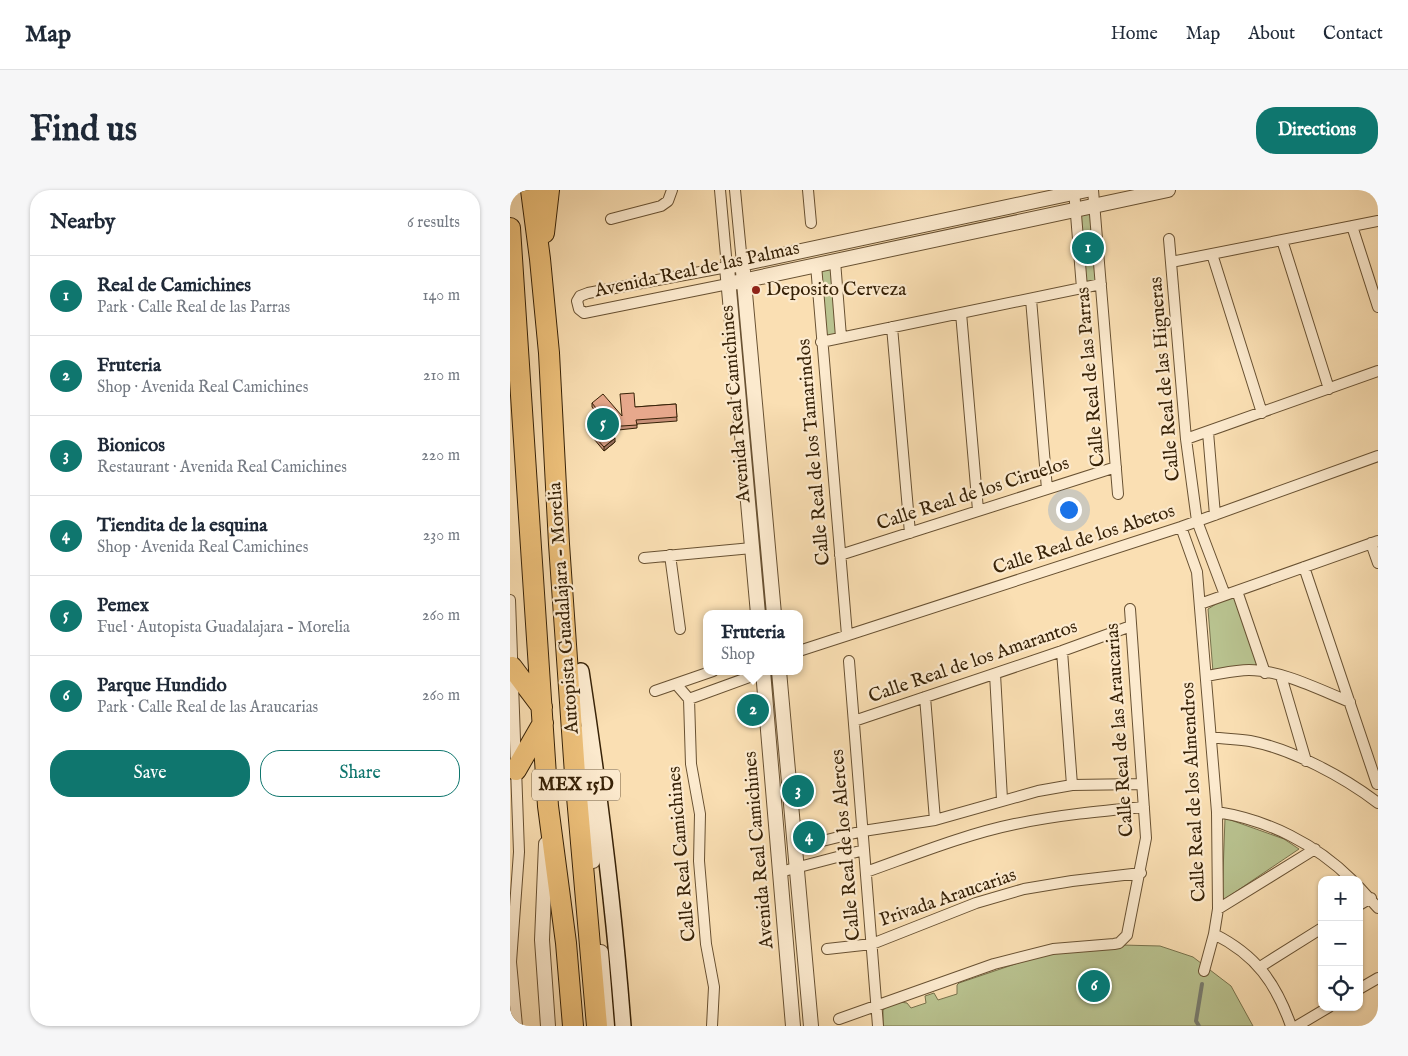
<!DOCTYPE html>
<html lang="en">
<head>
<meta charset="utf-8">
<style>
  :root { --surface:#fff; --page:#f6f6f7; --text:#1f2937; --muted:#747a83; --line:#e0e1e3; --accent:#0f766e }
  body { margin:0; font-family:"IM FELL English",serif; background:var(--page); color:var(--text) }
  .controls { position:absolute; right:15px; bottom:15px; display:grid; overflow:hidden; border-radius:10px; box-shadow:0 1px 4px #0004 }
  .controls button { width:45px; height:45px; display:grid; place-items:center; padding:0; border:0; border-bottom:1px solid var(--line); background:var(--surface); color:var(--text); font:25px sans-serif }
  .you { position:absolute; left:558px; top:319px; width:18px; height:18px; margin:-12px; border:4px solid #fff; border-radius:50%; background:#1a73e8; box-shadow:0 0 0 8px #1a73e833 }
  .badge { display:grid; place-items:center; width:32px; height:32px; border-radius:50%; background:var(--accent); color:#fff; font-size:16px; font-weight:700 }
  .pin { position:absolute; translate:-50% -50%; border:2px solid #fff; box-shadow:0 1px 5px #0006 }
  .popup { position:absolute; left:193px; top:420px; width:100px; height:65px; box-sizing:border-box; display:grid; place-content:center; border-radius:10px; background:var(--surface); filter:drop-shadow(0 1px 4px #0005); font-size:16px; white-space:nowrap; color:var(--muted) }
  .popup b { font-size:19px; color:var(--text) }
  .popup::after { content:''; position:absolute; left:50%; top:100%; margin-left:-10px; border:10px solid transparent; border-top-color:var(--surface) }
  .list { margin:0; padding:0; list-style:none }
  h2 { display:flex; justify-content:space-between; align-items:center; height:65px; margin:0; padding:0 20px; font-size:21px }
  h2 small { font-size:16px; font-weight:400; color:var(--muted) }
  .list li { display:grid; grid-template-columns:32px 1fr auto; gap:15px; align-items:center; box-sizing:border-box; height:80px; padding:0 20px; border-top:1px solid var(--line) }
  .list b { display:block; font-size:19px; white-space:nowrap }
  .list p { margin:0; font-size:16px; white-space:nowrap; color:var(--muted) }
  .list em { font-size:16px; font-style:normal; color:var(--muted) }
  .actions { display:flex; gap:10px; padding:15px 20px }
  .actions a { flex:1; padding:11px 0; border:1px solid var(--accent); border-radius:20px; text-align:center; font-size:18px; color:var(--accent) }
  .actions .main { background:var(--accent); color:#fff }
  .icon { flex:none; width:28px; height:28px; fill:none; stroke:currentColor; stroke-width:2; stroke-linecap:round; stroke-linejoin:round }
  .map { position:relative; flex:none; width:868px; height:836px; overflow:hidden; border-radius:20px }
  header { display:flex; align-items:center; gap:30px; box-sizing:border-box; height:70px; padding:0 25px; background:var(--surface); border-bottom:1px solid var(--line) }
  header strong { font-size:24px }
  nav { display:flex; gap:28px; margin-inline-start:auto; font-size:18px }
  .intro { display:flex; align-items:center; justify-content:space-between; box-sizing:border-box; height:120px; padding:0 30px }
  h1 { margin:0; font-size:35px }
  .button { padding:12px 22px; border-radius:20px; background:var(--accent); color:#fff; font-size:18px; font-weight:700 }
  main { display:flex; gap:30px; padding:0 30px }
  aside { flex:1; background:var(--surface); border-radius:20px; box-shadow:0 1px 4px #0004 }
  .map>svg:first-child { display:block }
  .green { fill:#b9c390; stroke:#78724c }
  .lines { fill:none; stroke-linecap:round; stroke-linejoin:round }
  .stream { stroke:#787d71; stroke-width:4 }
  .minor-casing { stroke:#685132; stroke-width:12 }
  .tertiary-casing { stroke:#685132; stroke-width:16 }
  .secondary-casing { stroke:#372207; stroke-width:18 }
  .motorway-casing { stroke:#372207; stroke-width:22 }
  .minor { stroke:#fceace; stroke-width:10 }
  .tertiary { stroke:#fceace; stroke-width:14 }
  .secondary { stroke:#fceace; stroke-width:15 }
  .motorway { stroke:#edc07a; stroke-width:20 }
  .wall { fill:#c79078; stroke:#372207 }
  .shaded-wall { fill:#a27662; stroke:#372207 }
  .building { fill:#e7a88c; stroke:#372207 }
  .poi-dot { fill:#8f2418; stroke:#fceace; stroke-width:2 }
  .labels { text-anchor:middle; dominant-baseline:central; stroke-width:4.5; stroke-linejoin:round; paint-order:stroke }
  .shield { fill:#fceace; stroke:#725e43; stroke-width:1 }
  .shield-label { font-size:18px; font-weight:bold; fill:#372207 }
  .street-label { font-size:19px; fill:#372207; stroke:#fceace }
  .poi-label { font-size:19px; fill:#372207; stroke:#fceace; text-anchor:start }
</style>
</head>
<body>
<header>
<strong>Map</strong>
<nav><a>Home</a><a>Map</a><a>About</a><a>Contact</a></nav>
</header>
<div class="intro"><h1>Find us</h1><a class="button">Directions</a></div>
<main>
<aside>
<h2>Nearby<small>6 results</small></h2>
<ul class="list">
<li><span class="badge">1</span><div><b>Real de Camichines</b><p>Park · Calle Real de las Parras</p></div><em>140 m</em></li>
<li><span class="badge">2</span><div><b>Fruteria</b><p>Shop · Avenida Real Camichines</p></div><em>210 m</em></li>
<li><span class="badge">3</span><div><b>Bionicos</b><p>Restaurant · Avenida Real Camichines</p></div><em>220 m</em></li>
<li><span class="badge">4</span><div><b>Tiendita de la esquina</b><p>Shop · Avenida Real Camichines</p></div><em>230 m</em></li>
<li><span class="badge">5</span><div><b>Pemex</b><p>Fuel · Autopista Guadalajara - Morelia</p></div><em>260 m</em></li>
<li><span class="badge">6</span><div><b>Parque Hundido</b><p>Park · Calle Real de las Araucarias</p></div><em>260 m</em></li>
</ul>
<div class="actions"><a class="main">Save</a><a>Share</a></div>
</aside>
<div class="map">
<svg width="868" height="836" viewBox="0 0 868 836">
  <rect width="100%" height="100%" fill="#fadfb3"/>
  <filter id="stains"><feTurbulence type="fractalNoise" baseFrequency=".004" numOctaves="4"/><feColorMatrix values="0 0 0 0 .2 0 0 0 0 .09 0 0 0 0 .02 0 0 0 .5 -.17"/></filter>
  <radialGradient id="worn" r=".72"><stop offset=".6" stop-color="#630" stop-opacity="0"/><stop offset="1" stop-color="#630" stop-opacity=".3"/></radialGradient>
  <path class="green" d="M582,20L589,92L574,94L569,23Z
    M323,74L328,145L314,147L308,77Z
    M726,406L751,478L703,482L698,419L714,409Z
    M715,628L774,649L789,659L712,711Z
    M612,755L650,756L683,767L721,796L743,836H373V820C381,813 386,811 397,813L401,818L416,813L415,806L424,803L428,810L447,804V795L449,793L520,769L560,760Z"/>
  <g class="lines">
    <path class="stream" d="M689,836L686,831L692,794"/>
    <g class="minor-casing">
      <path id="minor" d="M210,0L217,77L78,103L70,106L67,111L69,119L74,123L218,94
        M225,0L232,73
        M298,0L301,33
        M564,0L572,98
        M583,0L608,304
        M101,29L151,16L158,11L162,0
        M842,36L868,117
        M659,49L676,249L687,331L715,405
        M772,50L819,199
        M702,64L752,223
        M325,71L331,147
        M661,72L868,31
        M306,75L337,445
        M521,109L537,299
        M451,123L468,320
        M382,137L400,343
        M311,152L591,94
        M698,242L705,325
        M676,249L868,181
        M671,337L687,382L707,622L708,719L704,744L694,781
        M861,353L868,373
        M160,365L170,439
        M330,365L606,277
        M134,368L242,358
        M794,377L867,594
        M727,401L755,483
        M0,410L9,662L1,772L7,836
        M690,414L868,351
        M289,461L671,337L868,266
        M552,461L562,595
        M339,471L368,836
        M485,484L492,609
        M696,486C710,484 725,480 739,480C771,480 810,500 840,512
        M771,486L796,571
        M166,494L179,509L181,574L190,624L189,671L196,754L204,797L202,836
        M145,501L203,481
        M415,507L425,630
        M179,509L256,481
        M344,531L552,461L621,436
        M701,547C714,549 727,549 740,551C782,559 834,587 868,613
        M707,622C758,630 806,654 842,690
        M284,658L353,641L425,630L528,601L562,595L632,594
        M270,682L354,660
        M356,682C404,665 456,644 505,634C548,625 591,621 634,617
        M849,697L868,718
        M849,715L861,708
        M708,719L805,659
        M704,744C746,765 766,793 781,836
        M317,759L362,754L466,713L514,699L562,691L631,683
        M750,777L812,738
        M849,799L868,788
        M329,829L484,774L543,759L604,754L609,753L617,745L636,648L620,419
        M787,836L819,817"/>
    </g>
    <g class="tertiary-casing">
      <path id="tertiary" d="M233,81L264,424
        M218,94L658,0
        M248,424L217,77L577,0
        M253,481L283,836
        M269,481L301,836
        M74,543L83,671
        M36,654L32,750L38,836
        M91,762L97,836"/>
    </g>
    <g class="secondary-casing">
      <path id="secondary" d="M71,481C89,599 104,717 113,836"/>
    </g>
    <g class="motorway-casing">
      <path id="motorway" d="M21,0L30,69L39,163L49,354L65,584L87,836
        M0,38L38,616L56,753L63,836
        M34,43L39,0
        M2,477L32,517
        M6,580L33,533"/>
    </g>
    <use href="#minor" class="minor"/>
    <use href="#tertiary" class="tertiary"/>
    <use href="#secondary" class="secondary"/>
    <use href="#motorway" class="motorway"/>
  </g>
  <path class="wall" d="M82,213L111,226L125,217L166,214L167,231L127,234V238L99,241L105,252L94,261L84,249V246L90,241L83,233V229L88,225L82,217Z"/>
  <path class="shaded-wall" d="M105,248V252L94,261V257Z"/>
  <path class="building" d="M124,203L125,217L166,214L167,227L126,230L127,235L96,237L105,248L94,257L84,246L95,237L90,238L83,229L90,223L82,213L93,204L112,226L110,204Z"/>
  <circle class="poi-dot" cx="246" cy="100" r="5"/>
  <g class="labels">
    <rect class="shield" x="22" y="579.5" width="88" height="31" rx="4"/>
    <g class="shield-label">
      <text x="66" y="595">MEX 15D</text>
    </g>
    <g class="street-label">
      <text transform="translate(187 80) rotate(-12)">Avenida Real de las Palmas</text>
      <text transform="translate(581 187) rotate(-95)">Calle Real de las Parras</text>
      <text transform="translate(655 189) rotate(-95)">Calle Real de las Higueras</text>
      <text transform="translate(226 214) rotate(-95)">Avenida Real Camichines</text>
      <text transform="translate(304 262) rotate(-95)">Calle Real de los Tamarindos</text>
      <text transform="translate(463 304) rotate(-18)">Calle Real de los Ciruelos</text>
      <text transform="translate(574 350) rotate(-18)">Calle Real de los Abetos</text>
      <text transform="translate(54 418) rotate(-94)">Autopista Guadalajara - Morelia</text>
      <text transform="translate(463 472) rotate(-19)">Calle Real de los Amarantos</text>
      <text transform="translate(610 540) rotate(-94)">Calle Real de las Araucarias</text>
      <text transform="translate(684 602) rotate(-93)">Calle Real de los Almendros</text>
      <text transform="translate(336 655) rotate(-95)">Calle Real de los Alerces</text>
      <text transform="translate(249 660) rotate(-95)">Avenida Real Camichines</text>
      <text transform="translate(172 664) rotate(-95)">Calle Real Camichines</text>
      <text transform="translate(438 708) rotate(-19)">Privada Araucarias</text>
    </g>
    <g class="poi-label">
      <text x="256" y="100">Deposito Cerveza</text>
    </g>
  </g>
  <rect width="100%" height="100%" filter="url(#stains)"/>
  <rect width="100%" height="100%" fill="url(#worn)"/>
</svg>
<div class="controls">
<button>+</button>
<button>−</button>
<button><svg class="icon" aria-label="locate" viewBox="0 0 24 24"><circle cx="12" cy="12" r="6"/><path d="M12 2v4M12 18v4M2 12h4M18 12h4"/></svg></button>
</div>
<div class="you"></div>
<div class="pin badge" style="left:578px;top:58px">1</div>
<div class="pin badge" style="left:243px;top:520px">2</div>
<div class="popup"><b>Fruteria</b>Shop</div>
<div class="pin badge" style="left:288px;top:601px">3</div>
<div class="pin badge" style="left:299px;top:647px">4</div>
<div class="pin badge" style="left:93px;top:234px">5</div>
<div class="pin badge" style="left:584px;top:796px">6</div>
</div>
</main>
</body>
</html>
